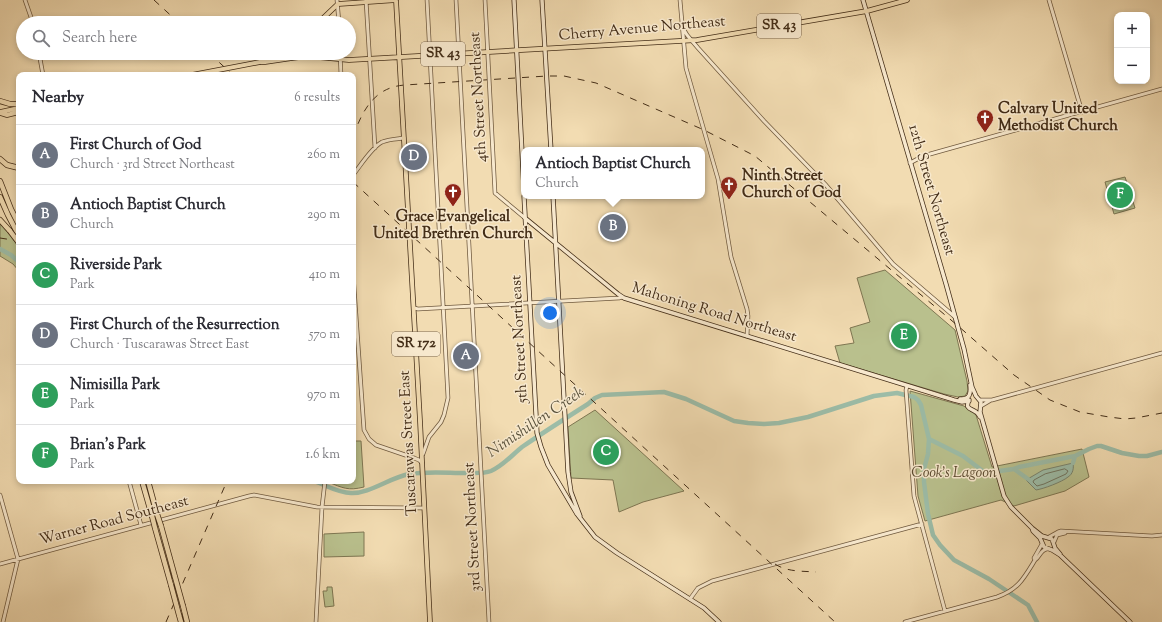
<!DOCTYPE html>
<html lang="en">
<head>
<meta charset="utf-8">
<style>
  :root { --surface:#fff; --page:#f7f7f7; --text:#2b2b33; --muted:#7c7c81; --line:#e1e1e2; --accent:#0f766e }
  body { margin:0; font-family:"Sorts Mill Goudy",serif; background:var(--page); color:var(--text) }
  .controls { position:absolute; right:12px; top:12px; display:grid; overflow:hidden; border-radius:8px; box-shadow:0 2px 6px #0003 }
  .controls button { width:36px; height:36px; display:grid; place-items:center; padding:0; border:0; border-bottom:1px solid var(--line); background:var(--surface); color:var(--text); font:20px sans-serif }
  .you { position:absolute; left:550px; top:313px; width:14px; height:14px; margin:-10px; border:3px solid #fff; border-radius:50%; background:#1a73e8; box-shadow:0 0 0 6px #1a73e833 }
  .badge { display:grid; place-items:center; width:26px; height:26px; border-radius:50%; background:var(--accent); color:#fff; font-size:13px; font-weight:700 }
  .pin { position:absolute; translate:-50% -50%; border:2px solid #fff; box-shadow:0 1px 4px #0006 }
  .popup { position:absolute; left:521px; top:147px; width:184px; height:52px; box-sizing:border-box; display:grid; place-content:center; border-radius:8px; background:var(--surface); filter:drop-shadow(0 1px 3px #0005); font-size:13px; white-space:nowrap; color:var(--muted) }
  .popup b { font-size:15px; color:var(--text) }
  .popup::after { content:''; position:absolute; left:50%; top:100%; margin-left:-8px; border:8px solid transparent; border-top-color:var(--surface) }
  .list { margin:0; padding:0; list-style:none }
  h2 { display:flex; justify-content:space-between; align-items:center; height:52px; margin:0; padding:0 16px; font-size:17px }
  h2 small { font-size:13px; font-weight:400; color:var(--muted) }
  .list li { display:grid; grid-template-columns:26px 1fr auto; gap:12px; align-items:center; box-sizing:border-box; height:60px; padding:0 16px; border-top:1px solid var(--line) }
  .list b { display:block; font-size:15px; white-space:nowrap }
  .list p { margin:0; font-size:13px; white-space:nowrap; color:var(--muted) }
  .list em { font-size:13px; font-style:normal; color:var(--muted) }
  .icon { flex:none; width:22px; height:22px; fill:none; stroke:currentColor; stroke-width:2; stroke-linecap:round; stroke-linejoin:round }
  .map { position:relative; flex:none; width:1162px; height:622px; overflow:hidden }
  .search { position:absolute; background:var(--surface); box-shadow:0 2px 6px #0003; left:16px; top:16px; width:340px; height:44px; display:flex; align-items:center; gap:10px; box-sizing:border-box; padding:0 14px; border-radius:22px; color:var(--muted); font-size:15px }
  .panel { position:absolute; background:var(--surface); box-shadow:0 2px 6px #0003; left:16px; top:72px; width:340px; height:412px; border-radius:8px }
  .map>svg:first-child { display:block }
  .green { fill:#b9c08d; stroke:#7e7652 }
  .water { fill:#9cbca7; stroke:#78836d }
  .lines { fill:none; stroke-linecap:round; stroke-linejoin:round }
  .shore { stroke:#70745f; stroke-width:1 }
  .river { stroke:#9cbca7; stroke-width:4.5 }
  .tertiary-casing { stroke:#6f593e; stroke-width:4.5 }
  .secondary-casing { stroke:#432d17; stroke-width:5 }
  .primary-casing { stroke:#432d17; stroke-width:5.5 }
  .motorway-casing { stroke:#432d17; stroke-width:6 }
  .tertiary { stroke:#f7e8cd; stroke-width:3 }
  .secondary { stroke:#f7e8cd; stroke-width:3.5 }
  .primary { stroke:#f2dcb2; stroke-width:4 }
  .motorway { stroke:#f2dcb2; stroke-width:4.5 }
  .rail { stroke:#432d17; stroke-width:1; stroke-dasharray:7 7; stroke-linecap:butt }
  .primary-bridge-casing { stroke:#432d17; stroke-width:5.5; stroke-linecap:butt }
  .motorway-bridge-casing { stroke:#432d17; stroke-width:6; stroke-linecap:butt }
  .primary-bridge { stroke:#f2dcb2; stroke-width:4 }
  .motorway-bridge { stroke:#f2dcb2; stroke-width:4.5 }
  .labels { text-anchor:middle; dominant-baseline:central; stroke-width:3; stroke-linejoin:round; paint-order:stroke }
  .shield { fill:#f7e8cd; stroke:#79654e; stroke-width:1 }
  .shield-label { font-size:14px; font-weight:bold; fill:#432d17 }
  .street-label { font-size:15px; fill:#432d17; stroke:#f7e8cd }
  .poi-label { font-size:15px; font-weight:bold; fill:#432d17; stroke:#f7e8cd; text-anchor:start }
  .park-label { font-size:15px; font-style:italic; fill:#5b4a2f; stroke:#f7e8cd }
  .water-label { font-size:16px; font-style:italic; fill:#59513b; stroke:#f7e8cd }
</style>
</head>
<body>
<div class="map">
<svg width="1162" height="622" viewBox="0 0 1162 622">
  <rect width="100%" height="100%" fill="#f2dcb2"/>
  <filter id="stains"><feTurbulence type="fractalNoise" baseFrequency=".005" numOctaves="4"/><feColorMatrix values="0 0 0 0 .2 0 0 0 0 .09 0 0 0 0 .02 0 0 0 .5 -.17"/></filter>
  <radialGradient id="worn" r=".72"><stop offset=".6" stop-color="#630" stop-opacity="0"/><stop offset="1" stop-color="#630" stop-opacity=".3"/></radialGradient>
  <path class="green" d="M1125,177L1135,208L1114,214L1105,182Z
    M0,223L19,247V271L13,264L0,256Z
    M885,270L955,330L967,381L968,391L965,396L958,397L944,394L840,363L835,346L854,343L850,328L870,322L857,278Z
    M910,391L964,406L976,415L992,467L1082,449L1089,477L1065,491L1014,506L1001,500L925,521L918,496Z
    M595,410L684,491L643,502L619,512L613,480L571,478L568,427Z
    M353,441H361L364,487C348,491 343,488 328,482V481H353Z
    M364,532V556L324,557V534Z
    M327,587H332L334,606L325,607L323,591H327Z"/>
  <path class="water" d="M1073,463C1074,468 1073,474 1068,477C1062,482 1043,489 1036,490L1026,480L1043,470Z"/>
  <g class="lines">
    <path class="shore" d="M1065,469L1068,471L1066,474L1044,484L1037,486L1033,482L1034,480L1045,474Z"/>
    <path class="river" d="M0,249L11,255L19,262
      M929,439L963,456L984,472H992L1014,469L1019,467L1075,456L1089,449L1097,446H1101L1122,453L1139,456H1147L1162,452
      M1073,463L1075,456
      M1014,469L1028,479
      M314,481C325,485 339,493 351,493C369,494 389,478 409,474C427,471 448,473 466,473C474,473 483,474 491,471C503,466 512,455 522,447C544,432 566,418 588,404L595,398L602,395L664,392L686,399L734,421L748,423L764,424L779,423L808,417L874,396L897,393L914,397L918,400L921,405L929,439L928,454L924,469V482L928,514L933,535L940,545L954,560L989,579L1028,605L1037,622"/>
    <g class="tertiary-casing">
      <path id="tertiary" d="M25,0L33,23
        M337,0L339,23
        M366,0L375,148
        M456,0L489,622
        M485,0L495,193L525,218
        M680,0L686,68L718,179L731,257L747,309L748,316L747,336
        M1049,0L1082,112
        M681,25L687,35L698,48L764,121L825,184L893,264L955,317
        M39,53L43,75
        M340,53L341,75
        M910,163L923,156L1162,89
        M353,175C361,165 371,148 382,142C389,139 397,139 404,138
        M353,273L364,430L369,439L376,445L414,458L419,460L422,463
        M414,308L418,309L619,298L622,297
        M907,386L906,390L914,496L945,611
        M980,400H992L1162,353
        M981,406L991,400
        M423,454L429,437L441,422L444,415L448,398L427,0
        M129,481L141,525
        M0,495L18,559L3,622
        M1049,537L1058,532L1061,531L1152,536L1162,535
        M1054,542L1057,535L1065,533
        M1035,560C1040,557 1040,550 1047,549
        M0,564L249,496L254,495L317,507L424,508
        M690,599L698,588L712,581L922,524
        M316,622L322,507L325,481
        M905,622L997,597C1018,590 1024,578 1035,560L1034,558L1042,544"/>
    </g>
    <g class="secondary-casing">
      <path id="secondary" d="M514,0L524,190
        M542,0L551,150
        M863,0L946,284L964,349L972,387L976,396L981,402L980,412L1004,496L1011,507L1032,528L1033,531L1040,538L1044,547L1052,550L1060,555L1130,622
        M524,196L537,433L541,447L548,465L577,514L595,537L617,553L704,608L719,622
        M553,196L568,472L571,492L580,516
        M525,218L618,294L624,298L954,400L962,402L969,401
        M960,399C970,400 971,393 970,385
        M969,400C965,409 970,408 976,412C978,413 979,415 980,417
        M1032,528L1042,536L1052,539L1055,548L1060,554"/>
    </g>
    <g class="primary-casing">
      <path id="primary" d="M396,0L420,421L430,622
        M318,23L338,4L396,0
        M260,62H265L292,58L308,56L349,60L697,40L867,11L907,0
        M260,62L282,53
        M0,112L19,108
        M0,113L7,115L19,112"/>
    </g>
    <g class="motorway-casing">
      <path id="motorway" d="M0,101L10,104H19
        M0,159L7,165L19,168
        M0,181L11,209L19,225
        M0,197L8,215L19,236
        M0,220L10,231
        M142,481L152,516
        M148,481L157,514
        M161,526L175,577
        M155,528L171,585
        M183,606L187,622
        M179,615L181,622"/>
    </g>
    <use href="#tertiary" class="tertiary"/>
    <use href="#secondary" class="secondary"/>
    <use href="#primary" class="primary"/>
    <use href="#motorway" class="motorway"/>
    <path class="rail" d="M154,0L179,23
      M209,53L233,75
      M353,137C362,111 374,87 405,85L547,76H564L596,83L704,130L755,156L957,325L1014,375L1050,400L1080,412L1109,417L1125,419L1136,418L1162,413
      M353,182L835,622
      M0,238L19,241
      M775,564C787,572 802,571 816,572
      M166,622L227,481"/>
    <g class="primary-bridge-casing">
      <path id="primary-bridge" d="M192,75L260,62"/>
    </g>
    <g class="motorway-bridge-casing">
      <path id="motorway-bridge" d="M10,231L19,243
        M157,514L161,526
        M152,516L155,528
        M175,577L183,606
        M171,585L179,615"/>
    </g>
    <use href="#primary-bridge" class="primary-bridge"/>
    <use href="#motorway-bridge" class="motorway-bridge"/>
  </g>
  <defs>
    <g id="church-pin" transform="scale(0.9)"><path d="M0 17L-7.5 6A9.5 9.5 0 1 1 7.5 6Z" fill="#8f2418" stroke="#f7e8cd"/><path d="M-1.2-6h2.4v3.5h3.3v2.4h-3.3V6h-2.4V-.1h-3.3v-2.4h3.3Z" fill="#fff"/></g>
  </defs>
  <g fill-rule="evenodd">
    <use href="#church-pin" x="985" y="118"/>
    <use href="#church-pin" x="729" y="185"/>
    <use href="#church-pin" x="453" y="192"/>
  </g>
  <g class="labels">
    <g class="shield">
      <rect x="757" y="14" width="44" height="24" rx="3"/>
      <rect x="421" y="42" width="44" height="24" rx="3"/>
      <rect x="392" y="332" width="48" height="24" rx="3"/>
    </g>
    <g class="shield-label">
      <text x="779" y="26">SR 43</text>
      <text x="443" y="54">SR 43</text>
      <text x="416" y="344">SR 172</text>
    </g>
    <g class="street-label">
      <text transform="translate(642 29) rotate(-5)">Cherry Avenue Northeast</text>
      <text transform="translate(479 97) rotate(-93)">4th Street Northeast</text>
      <text transform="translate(931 190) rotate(74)">12th Street Northeast</text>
      <text transform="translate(714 313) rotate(17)">Mahoning Road Northeast</text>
      <text transform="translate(520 339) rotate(-93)">5th Street Northeast</text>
      <text transform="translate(409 443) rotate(-93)">Tuscarawas Street East</text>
      <text transform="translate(114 521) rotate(-15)">Warner Road Southeast</text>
      <text transform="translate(473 527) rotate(-93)">3rd Street Northeast</text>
    </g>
    <g class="poi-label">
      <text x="998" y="109">Calvary United<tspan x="998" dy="17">Methodist Church</tspan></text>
      <text x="742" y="176">Ninth Street<tspan x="742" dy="17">Church of God</tspan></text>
      <text x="453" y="217" text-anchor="middle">Grace Evangelical<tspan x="453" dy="17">United Brethren Church</tspan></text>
    </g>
    <g class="park-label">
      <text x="954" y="473">Cook's Lagoon</text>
    </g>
    <g class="water-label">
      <text transform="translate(536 423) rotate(-34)">Nimishillen Creek</text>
    </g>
  </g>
  <rect width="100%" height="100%" filter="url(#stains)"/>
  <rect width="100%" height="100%" fill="url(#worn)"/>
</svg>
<div class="controls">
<button>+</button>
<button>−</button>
</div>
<div class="you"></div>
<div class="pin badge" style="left:466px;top:356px;background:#6b7280">A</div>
<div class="pin badge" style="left:613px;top:227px;background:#6b7280">B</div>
<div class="popup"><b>Antioch Baptist Church</b>Church</div>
<div class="pin badge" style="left:606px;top:452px;background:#2e9e5b">C</div>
<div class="pin badge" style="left:414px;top:157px;background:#6b7280">D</div>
<div class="pin badge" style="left:904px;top:336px;background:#2e9e5b">E</div>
<div class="pin badge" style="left:1120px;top:195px;background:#2e9e5b">F</div>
<div class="search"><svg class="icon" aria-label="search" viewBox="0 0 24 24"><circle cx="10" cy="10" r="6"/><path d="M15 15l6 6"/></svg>Search here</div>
<section class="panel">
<h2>Nearby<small>6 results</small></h2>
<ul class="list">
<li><span class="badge" style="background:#6b7280">A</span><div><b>First Church of God</b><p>Church · 3rd Street Northeast</p></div><em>260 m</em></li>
<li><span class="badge" style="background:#6b7280">B</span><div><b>Antioch Baptist Church</b><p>Church</p></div><em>290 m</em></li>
<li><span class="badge" style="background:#2e9e5b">C</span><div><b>Riverside Park</b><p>Park</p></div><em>410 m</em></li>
<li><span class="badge" style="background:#6b7280">D</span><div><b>First Church of the Resurrection</b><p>Church · Tuscarawas Street East</p></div><em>570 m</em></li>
<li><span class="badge" style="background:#2e9e5b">E</span><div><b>Nimisilla Park</b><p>Park</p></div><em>970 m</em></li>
<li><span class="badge" style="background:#2e9e5b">F</span><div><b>Brian's Park</b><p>Park</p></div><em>1.6 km</em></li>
</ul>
</section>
</div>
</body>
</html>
